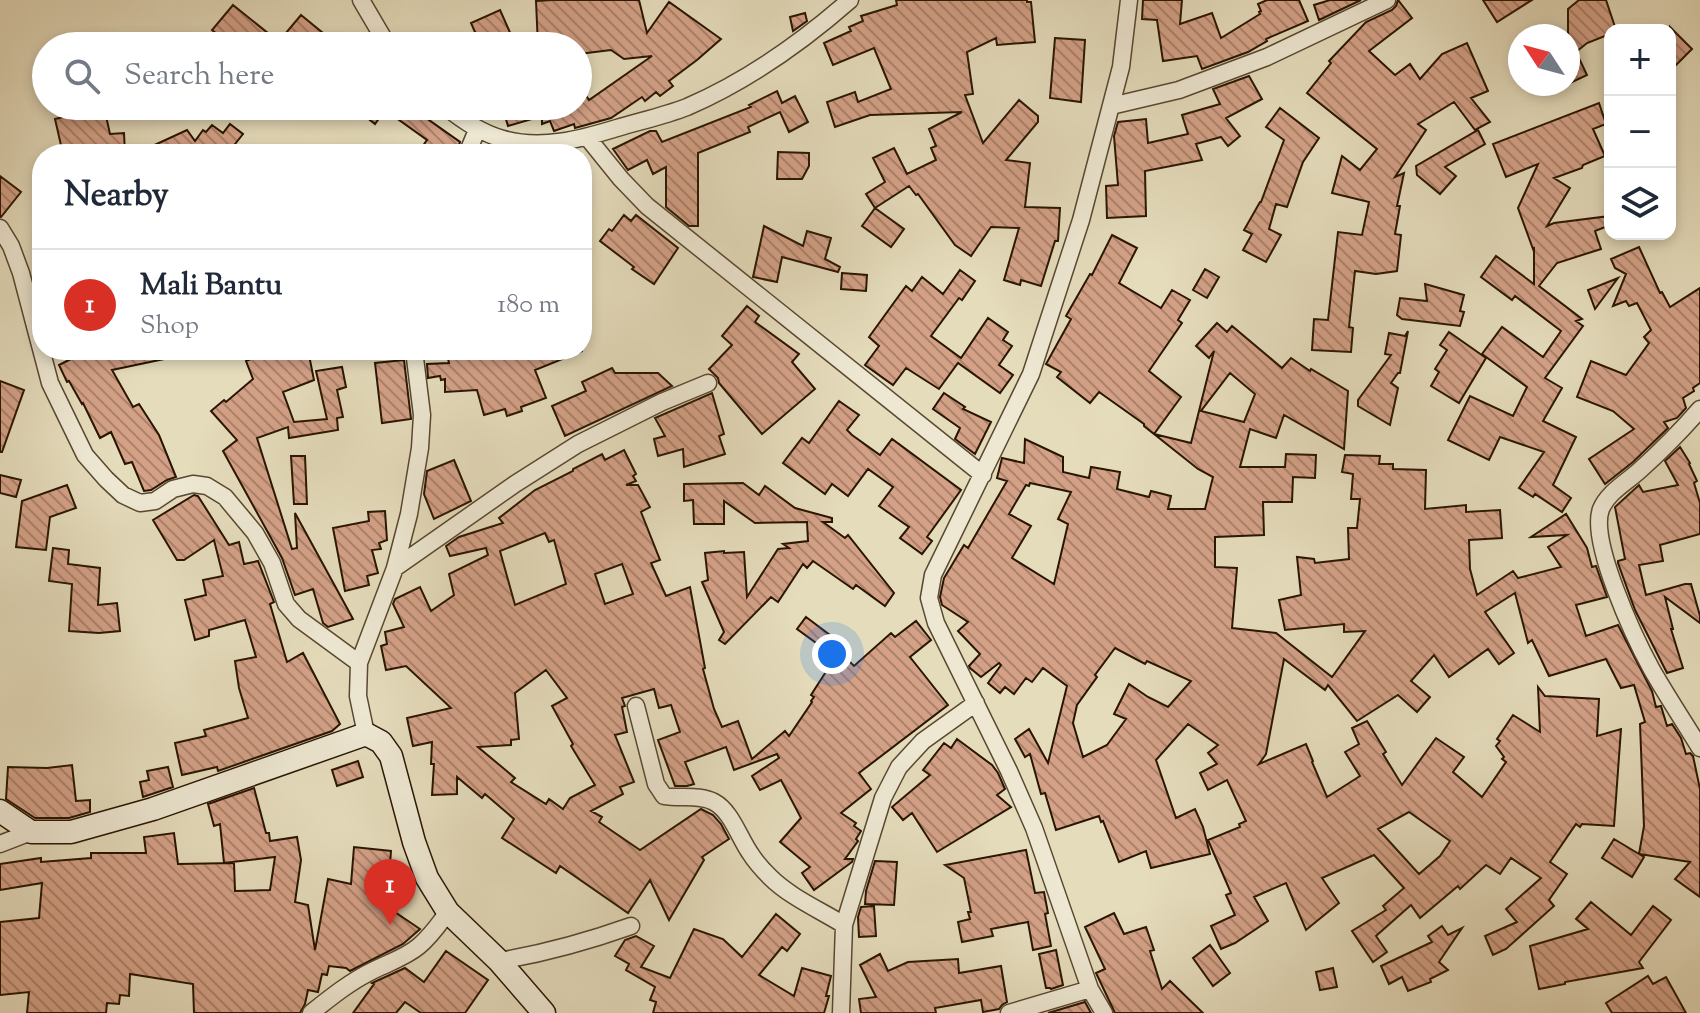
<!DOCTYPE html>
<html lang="en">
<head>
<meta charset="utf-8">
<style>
  :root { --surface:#fff; --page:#f6f6f7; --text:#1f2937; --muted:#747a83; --line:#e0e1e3; --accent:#d93025 }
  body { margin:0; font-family:"Sorts Mill Goudy",serif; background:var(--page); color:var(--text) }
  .controls { position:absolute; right:24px; top:24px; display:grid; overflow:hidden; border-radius:16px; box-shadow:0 4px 12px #0003 }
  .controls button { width:72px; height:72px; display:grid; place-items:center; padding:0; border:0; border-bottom:2px solid var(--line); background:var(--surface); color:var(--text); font:40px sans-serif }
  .compass { position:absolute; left:1508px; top:24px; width:72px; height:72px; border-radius:50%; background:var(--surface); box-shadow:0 4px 12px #0003; rotate:306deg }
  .you { position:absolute; left:832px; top:654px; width:28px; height:28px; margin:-20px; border:6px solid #fff; border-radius:50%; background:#1a73e8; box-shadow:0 0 0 12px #1a73e833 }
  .badge { display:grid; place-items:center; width:52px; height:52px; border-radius:50%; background:var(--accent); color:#fff; font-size:26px; font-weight:700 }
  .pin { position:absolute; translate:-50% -66px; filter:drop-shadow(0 2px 4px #0008) }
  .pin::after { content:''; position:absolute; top:42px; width:28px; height:24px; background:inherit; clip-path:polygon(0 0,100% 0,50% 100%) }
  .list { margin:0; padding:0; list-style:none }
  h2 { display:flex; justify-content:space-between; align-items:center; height:104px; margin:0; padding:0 32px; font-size:34px }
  h2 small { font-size:26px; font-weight:400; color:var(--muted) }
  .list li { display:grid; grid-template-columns:52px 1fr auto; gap:24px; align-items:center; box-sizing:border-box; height:112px; padding:0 32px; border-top:2px solid var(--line) }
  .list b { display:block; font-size:30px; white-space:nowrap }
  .list p { margin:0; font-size:26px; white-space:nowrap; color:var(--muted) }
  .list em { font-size:26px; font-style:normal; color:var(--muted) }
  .icon { flex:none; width:44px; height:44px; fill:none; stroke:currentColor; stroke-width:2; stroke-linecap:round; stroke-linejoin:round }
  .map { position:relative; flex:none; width:1700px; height:1013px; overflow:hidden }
  .search { position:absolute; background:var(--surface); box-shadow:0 4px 12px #0003; left:32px; top:32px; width:560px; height:88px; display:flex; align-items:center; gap:20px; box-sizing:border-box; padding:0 28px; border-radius:44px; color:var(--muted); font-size:30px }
  .panel { position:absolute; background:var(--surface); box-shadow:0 4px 12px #0003; left:32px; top:144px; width:560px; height:216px; border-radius:32px }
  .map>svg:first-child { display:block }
  .building { fill:url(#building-back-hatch); stroke:#291501; stroke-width:2; fill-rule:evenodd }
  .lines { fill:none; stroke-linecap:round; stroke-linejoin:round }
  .minor-casing { stroke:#584730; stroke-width:19 }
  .secondary-casing { stroke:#291501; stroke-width:25 }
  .minor { stroke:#eee8d3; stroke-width:16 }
  .secondary { stroke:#eee8d3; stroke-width:22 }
</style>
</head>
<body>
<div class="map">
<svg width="1700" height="1013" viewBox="0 0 1700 1013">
  <defs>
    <pattern id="building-back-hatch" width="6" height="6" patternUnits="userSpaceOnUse" patternTransform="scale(2)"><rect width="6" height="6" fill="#d4a187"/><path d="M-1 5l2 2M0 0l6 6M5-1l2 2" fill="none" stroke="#ac826c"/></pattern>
  </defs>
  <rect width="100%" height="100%" fill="#e5dcbc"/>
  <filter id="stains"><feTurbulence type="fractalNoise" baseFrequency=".0025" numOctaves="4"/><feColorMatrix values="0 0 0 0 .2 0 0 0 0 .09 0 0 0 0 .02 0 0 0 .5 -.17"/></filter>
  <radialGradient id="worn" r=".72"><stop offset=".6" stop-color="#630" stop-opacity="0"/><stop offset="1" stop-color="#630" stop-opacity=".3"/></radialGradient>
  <path class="building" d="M553,0H639L647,33L669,2L721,39L697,60L669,81L673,86L660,96L656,92L645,101L642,97L611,118L575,128L574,124L554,131L550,121L542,124V116L508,126L502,106H578V84L589,100L652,56L624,59L611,50L578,54V46H538L536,1Z
    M896,0H1027V2H1031L1035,42L997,45L996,38L967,52L973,94L965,95L983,143L1019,100L1038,116V122L1006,160L1030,163L1025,207L1060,208L1058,241H1055L1041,286L1021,280L1020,285L1004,280L1019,228L991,227L971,256L955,245L918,194L916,195L909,186L875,208L904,229L891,247L862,226L875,208L866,194L885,182L873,158L894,148L907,174L936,160L931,148L936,146L929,129L962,112L870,115L835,127L827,102L855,92L858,102L891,89L874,48L833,65L824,43L851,31L849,27L863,21L861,16L897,5Z
    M1143,0H1182L1180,24L1212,13L1221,38L1260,14L1259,12L1261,11L1258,4L1267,0H1299L1308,21L1266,39L1267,41L1248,52L1202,69L1197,56L1163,61L1157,20L1142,19Z
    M1330,0H1361L1319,20L1314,5Z
    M1398,0L1412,18L1369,51L1395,75L1410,64L1420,79L1442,54L1467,43L1488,91L1471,98L1490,122L1475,130L1454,102L1418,124L1426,130L1395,177L1404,173L1397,206H1400L1395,234L1401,235L1397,271L1376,274L1355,271L1349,327L1353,328L1351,352L1312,350L1314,319L1328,320L1338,232L1362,235L1369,202L1332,193L1342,156L1360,170L1377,149L1307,93L1331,63L1329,61L1366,22L1392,10L1396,6Z
    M1483,0H1532L1497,22Z
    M1579,0H1606L1616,30H1610V34L1587,43L1576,52L1587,75L1568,84V9Z
    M233,5L284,46H232L212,30Z
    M500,10L516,46H481L471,23Z
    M805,13L807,21L793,31L790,17Z
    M301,15L339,46H300L285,34Z
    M1670,27L1692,49L1670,71Z
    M1055,38L1085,40L1081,102L1050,98Z
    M1249,76L1262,99L1226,118L1240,136L1228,146L1221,137L1196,144L1202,160L1145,171L1146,216L1107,218L1106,186L1118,185L1114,136L1118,122L1146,119L1148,143L1188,134L1182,115L1220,104L1213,89Z
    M777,91L782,103L795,96L808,122L789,132L780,112L748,127L750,132L698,153V226H689L666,207V167L653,174L647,160L628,170L613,149L650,131H656L662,142L751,107L749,105Z
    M1599,103L1606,124L1593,129L1605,156L1583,165L1582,168L1554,178L1570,188L1547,226L1554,223L1610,216V225L1595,231L1601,249L1557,263L1539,286L1582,319L1576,321L1583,326L1545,378L1562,388L1543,421L1576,437L1553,485L1571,498L1562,512L1535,494L1533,497L1519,488L1544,452L1500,437L1489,460L1448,440L1470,396L1513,416L1527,387L1482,354L1502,327L1543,357L1561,331L1515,296L1512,300L1481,277L1496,256L1534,284V247L1533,249L1518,208L1538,164L1506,177L1493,144Z
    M352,106H414L424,113L422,115L460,142L456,154H417L427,140L385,110L375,124Z
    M104,107L110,134L124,133L125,154H63L55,119Z
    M1280,108L1319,138L1303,162L1287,207L1276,204L1269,229L1281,235L1266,262L1243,250L1252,234L1244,230L1260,202H1261L1284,140L1266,127Z
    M230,124L243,134L227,154H135L187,130L195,141L203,130L206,132L212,125L223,133Z
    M1478,130L1485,144L1445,167L1456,176L1440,194L1417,175L1416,166Z
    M778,152L809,153V166L802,179H777Z
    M0,176L21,192L1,217H0Z
    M624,215L631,221L636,215L678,248L654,284L632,269L634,267L600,241L609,229L612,231Z
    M764,226L803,246L807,231L831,238L825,259L840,267L838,272L782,257L777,282L753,277Z
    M1112,235L1137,248L1119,283L1161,308L1172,290L1190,300L1178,320L1182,323L1149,371L1181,397L1154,434L1144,426V424L1099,392L1090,403L1057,377L1061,372L1046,364L1071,319L1066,316L1090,274L1092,275Z
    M1639,247L1660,293L1662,292L1670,307L1700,288V383L1693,388L1694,391L1683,398L1686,408L1677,418L1664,422L1668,428L1633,462L1605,484L1589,459L1634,429L1613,411L1577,397L1591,361L1626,375L1649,343L1644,337L1651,330L1637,303L1629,306L1626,301L1613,306L1626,274L1615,268L1611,259Z
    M1205,269L1219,277L1207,298L1193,290Z
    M960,270L975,281L962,300L959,298L931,336L961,358L988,318L1008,332L1003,340L1012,346L999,365L1013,375L1000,393L958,363L939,389L906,368L893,385L865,365L879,346L869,337L906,286L912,291L922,277L943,294Z
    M842,273L867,275L866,291L841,289Z
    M1618,278L1595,309L1588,290Z
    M1425,284L1464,295L1460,311L1464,312L1460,326L1402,319L1397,315L1400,298L1427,301Z
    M747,306L759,316L755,322L799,354L792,362L815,389L762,434L719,383L718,378L709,369L732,345L722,336Z
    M1217,323L1227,332L1232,326L1282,368L1291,358L1310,371L1311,369L1348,391L1344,449L1284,415L1276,438L1250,429L1240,467H1285L1286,454L1316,455L1315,478L1293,477L1292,502H1263L1264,535L1215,537V567L1237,568L1232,628L1276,633L1332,677L1365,631L1344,632V624L1285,630L1279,600L1301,595L1297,557L1314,559L1315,563L1349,559L1348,528H1357L1360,499H1351L1353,474L1342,472L1345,455L1380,456L1379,464H1393V469L1426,470L1425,509L1466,505V512L1500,510L1502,538L1469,540L1470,569L1477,595L1513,571L1518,578L1561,567L1548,547L1567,535L1531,537L1566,514L1587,548L1592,567L1596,566L1607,597L1576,605L1586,636L1618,625L1652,691L1656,707L1661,706L1667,726L1672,724L1681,738L1686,754L1690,753L1693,756L1700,789V897L1675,879L1690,862L1639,854L1644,826L1640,724L1645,722L1634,685L1621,688L1606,659L1549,676L1532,640L1528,643L1515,593L1485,612L1514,653L1499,664L1488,649L1449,677L1434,655L1411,681L1430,697L1417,712L1398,695L1357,721L1328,685L1325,690L1284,659L1266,754L1259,764L1306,744L1313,761L1312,762L1327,797L1360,776L1345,752L1359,744L1352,728L1367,721L1386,752L1383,754L1402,785L1436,738L1464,757L1453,772L1482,797L1506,762L1502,759L1504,757L1496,746L1500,741L1497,739L1513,715L1540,732L1538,687L1545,696L1599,699L1597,736L1621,729L1614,826L1582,824L1580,827L1576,824L1550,862L1567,874L1549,900L1554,906L1506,949L1493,955L1485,936L1517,922L1506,909L1541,878L1511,858L1500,874L1486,865L1460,889L1458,886L1420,918L1411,905L1376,936L1387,952L1373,962L1352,931L1386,910L1383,906L1404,888L1374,855L1322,878L1339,903L1306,930L1286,883L1254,897L1268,921L1235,943L1221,949L1211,926L1235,915L1226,895L1231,893L1208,840L1240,827L1239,824L1246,821L1227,780L1208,790L1200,773L1217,764L1208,753L1218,745L1188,724L1156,760L1176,818L1195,809L1203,827L1210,854L1151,868L1146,851L1119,862L1103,821L1101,822L1099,816L1056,830L1045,793L1041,794L1030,754L1025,757L1015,739L1029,729L1048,763L1067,686L1043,668L1032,682L1026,678L1014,694L1005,687L1000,693L988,683L1001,665L999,663L981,677L970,668L969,666L980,654L958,631L968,622L942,605L940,597L944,578L964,545L968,548L1007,481L997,478L1002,458L1024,463L1025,439L1063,457V472L1089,478L1091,467L1120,472L1117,489L1149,497L1151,491L1171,496L1168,509H1205L1213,477L1198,469L1154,434L1191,443L1214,351L1209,358L1196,346ZM1230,373L1255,394L1244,422L1201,411ZM1030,483L1071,492L1058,519L1068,524L1054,584L1012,558L1031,526L1009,514L1026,485L1029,486ZM1115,648L1145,664L1147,661L1191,681L1168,707L1148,697L1129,684L1114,714L1126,719L1107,745L1083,757L1073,723L1077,705L1097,677L1095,675ZM1409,812L1450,841L1440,856L1419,874L1378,829Z
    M1408,331L1400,373H1398L1391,383L1398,388L1390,425L1358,406V400L1391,355L1385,354L1389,333L1405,336Z
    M1449,332L1486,358L1459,403L1431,386L1439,372L1435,369L1447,350L1440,345Z
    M72,350H173L174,357L112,370L133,407L139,404L159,435L176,477L167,480L151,490L144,491L132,462L125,464L111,432L100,438L83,403L82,404L69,381L67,382L59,365L75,357Z
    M273,350H308L314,380L283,392L294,422L327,419L316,371L342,367L346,387L337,390L343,417L337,418L338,430L289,438L288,427L257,438L292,549L297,548L295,513L353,619L328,627L323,623L313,589L295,595L282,558L223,451L237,440L211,411L224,400L226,402L253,379L246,361Z
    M446,350H582V351L535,370L546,398L521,407L522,411L507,416L505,409L484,415L477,390L445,392V379L441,380L440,376L428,378L427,364L449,363Z
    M404,360L411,419L382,423L375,363Z
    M612,368L615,373H658L672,386L565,436L552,406L586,391L582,382Z
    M0,381L24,390L2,452H0Z
    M712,393L724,434L719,436L725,454L684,467L683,449L658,456L654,439L665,436L655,418Z
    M944,393L965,407L963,409L991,422L975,454L955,439L960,428L933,409Z
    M839,401L859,415L847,430L852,435L880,455L892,439L961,490L927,537L932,541L922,554L900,538L909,527L879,506L893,487L868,469L848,496L832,484L825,494L783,463L802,438L809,443Z
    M1680,447L1690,463L1689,464L1697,481L1694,483L1700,503V534L1660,545L1663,561L1639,565L1646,595L1685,584H1691L1700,616V623L1665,597L1673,629H1671L1683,668L1667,673L1635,610L1618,563V561L1625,559L1615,507L1639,485L1643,492L1678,485L1665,461Z
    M624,450L636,474L633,476L636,481L626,485H638L650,507L641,512L660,560L651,563L666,596L690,587L705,668L703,669L714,709L722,727L738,721L752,759L785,731L789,736L812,702L811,701L814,697L811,695L831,664L842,654L854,666L891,633L895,637L916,621L931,640L910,657L948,705L859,773L871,789L841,813L856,823L854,826L861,831L856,839L858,841L845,859H853L852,862L814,890L802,873L810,867L780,842L801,818L781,780L760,790L752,776L779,758L777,754L734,770L726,747L685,762L694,784L687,786H675L658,740L680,732L671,705L659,708L654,689L622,698L625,706L622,707L627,732L615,735L634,782L620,787L623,794L591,811L602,817L599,822L640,850L701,809L713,815L721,824L729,839L702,857L704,860L669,920L650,880L628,913L560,866L556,873L502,838L514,819L485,794L482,798L457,777V794L432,795L434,764H431L432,742L413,746L407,718L451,708L406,666L386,670L381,646L387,644L385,632L404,627L393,604L395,599L420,587L431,611L454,595L449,574L488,555L486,548L450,556L446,546L459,537L503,523L499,518L535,490L573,471V469L602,454L605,460ZM545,533L549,542L554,540L566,584L515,605L500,551ZM622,564L633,594L605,604L595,574ZM546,670L567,698L552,706L573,744L571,746L595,785L570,798L563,809L549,799L546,804L511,782L515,778L478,747L511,745V740L519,739L515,693Z
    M291,456H305L307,504H294Z
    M454,460L471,501L434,519L424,494L427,471Z
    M0,475L21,480L16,497L0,493Z
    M743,483L759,495L765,486L795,508L832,518V522H823L845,538L848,535L894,593L885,606L856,585L853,589L813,561L807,568L803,564L778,602L771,597L725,644L719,640L724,632L702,582L708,580L705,553L724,551V553L744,552L747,597L778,549L789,548L783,544L808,541L807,522L755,523L724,501V524H694L693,500L684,501V484Z
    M67,485L76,508L50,517L46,550L16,547L22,501Z
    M194,495L198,496L229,545L239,542L244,564L258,561L274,602L270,604L287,662L303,653L340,724L332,731L218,771L217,767L182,775L175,743L206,736L204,730L248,718L239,688L235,661L256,657L245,620L209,630V636L195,640L185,600L206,595L203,580L223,576L214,540L184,560H177L153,520Z
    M385,511L387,540L379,543L381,549L372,550L378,573L367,576L369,585L345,591L333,528L369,521L368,512Z
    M53,548L69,550L68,564L100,568L98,605L117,603L120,631L99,633L69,631L72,584L49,581Z
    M806,617L838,641L830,653L797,629Z
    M957,739L992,765L998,773L1005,789L997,795L1011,807L937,852L912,813L903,820L892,807L930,775L923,770L944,743L951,748Z
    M358,761L363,777L337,786L332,770Z
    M72,765L76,801L90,800V812L69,818H35L6,799L8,767L47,768Z
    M168,767L173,787L143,797L140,782L149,780L147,771Z
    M254,788L266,833H269L270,841L297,837L301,860L295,902L308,905L315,950L328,879L351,884L354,847L391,851L388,891L395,892L392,910L420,929L403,944L350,971L346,968L329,966L327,975L322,974L318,992L308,990L305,1004L300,1013H194L193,984L130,974L129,996L120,995L119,1004L107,1003L106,1013H27L29,992L0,995V922L39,918L42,883L0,890V864L41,858V862L91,858V853H146L144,837L174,833L178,864L234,863L235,891L270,890L275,857L224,863L220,824L214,826L208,804Z
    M1614,839L1644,857L1632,877L1602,858Z
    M1026,850L1035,893L1044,892L1048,913L1045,914L1051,946L1033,950L1028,922L991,929L993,936L962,942L958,922L970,919L968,912H971L964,878L945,865Z
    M875,861L897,862L894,905L865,904L866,891Z
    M1591,902L1631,935L1653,906L1671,920L1639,962L1643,968L1565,982V984L1539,989L1530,946L1588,929L1576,919Z
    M874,906L876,936L859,937L858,917L861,907Z
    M1114,913L1124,934L1146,927L1154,950L1150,951L1162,989L1170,981L1203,1013H1115L1096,973L1105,969L1085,927Z
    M776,914L800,934L787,951L782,947L759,975L794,996L802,968L831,976L826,996H829L824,1013H653L656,1002L650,1000L655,987L626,970L629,964L615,956L625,940L636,936L654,946L641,967L670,978L694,929L723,939L742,957Z
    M1442,926L1448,935L1462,928L1439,962L1448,970L1430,979L1431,982L1408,991L1402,977L1389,984L1381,966L1432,942L1428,936Z
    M1210,945L1230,973L1213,986L1193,958Z
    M1056,950L1063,985L1051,989L1050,988H1046L1039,954Z
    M446,951L488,980L465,1013H421L405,1002L396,1013H353L374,984L372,983L405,968L424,982Z
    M880,954L888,971L908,962L958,959L959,973L1001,966L1007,1002L1002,1005L999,1009L983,1012L981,1000L935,1008L936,1013H861L859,999L876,997L860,965Z
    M1333,968L1337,987L1320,990L1316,972Z
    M1648,976L1653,984L1666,977L1686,1013H1612L1606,1003Z
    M1085,1002L1091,1013H1048Z"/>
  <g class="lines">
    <g class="minor-casing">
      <path id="minor" d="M361,0L388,46
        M445,106C463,121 481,133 503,139C541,150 581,139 617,128C640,121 664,116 687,107C747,81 801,43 850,0
        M1111,106L1179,90L1267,57L1387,0
        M587,137L621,179L647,206L983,475
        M467,154L477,130
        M0,228L11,246L21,273L50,383L85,455L106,479L123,495L140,503L155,501L173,489L193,484L207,486L225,497L255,533L272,563L286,604L299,619L359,663
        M1700,409C1681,431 1661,451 1640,470C1627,482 1608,492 1601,509C1589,541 1635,639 1652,670C1667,696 1684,722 1700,748
        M395,568L515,484L578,444L662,402L708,383
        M636,706L656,784L664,796C680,799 699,794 714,802C731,811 739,837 750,853C755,861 763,870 770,877C790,897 820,910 844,925
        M366,734L358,696L359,663L395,568L409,514L420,448L422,415L414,350
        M0,844L31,832
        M499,961C546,953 586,942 631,926
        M311,1013C331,997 351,981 374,970C390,962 406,957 419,946C431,936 439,924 448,912
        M841,1013L844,925L883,798L899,767L923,741L976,703
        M1009,1013L1090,989
        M1104,1013L1090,989L1034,828L1009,771L936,623L929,598L933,575L1031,374L1081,220L1121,67L1129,0"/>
    </g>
    <g class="secondary-casing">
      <path id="secondary" d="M0,811L31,832H71L153,809L366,734L381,742L391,756L414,842L427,878L448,912L499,961L544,1013"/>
    </g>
    <use href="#minor" class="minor"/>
    <use href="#secondary" class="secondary"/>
  </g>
  <rect width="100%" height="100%" filter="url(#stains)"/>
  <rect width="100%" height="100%" fill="url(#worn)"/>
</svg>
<div class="controls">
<button>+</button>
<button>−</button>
<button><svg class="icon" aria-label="layers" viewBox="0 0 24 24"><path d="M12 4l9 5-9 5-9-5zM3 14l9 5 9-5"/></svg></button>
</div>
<svg class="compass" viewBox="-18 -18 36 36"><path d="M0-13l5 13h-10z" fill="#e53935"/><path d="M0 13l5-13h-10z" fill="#747a83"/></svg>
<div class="you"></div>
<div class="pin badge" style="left:390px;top:925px">1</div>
<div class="search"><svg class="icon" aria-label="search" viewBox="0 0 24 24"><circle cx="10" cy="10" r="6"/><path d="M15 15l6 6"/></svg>Search here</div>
<section class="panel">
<h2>Nearby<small></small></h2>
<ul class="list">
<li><span class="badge">1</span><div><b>Mali Bantu</b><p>Shop</p></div><em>180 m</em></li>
</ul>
</section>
</div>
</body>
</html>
